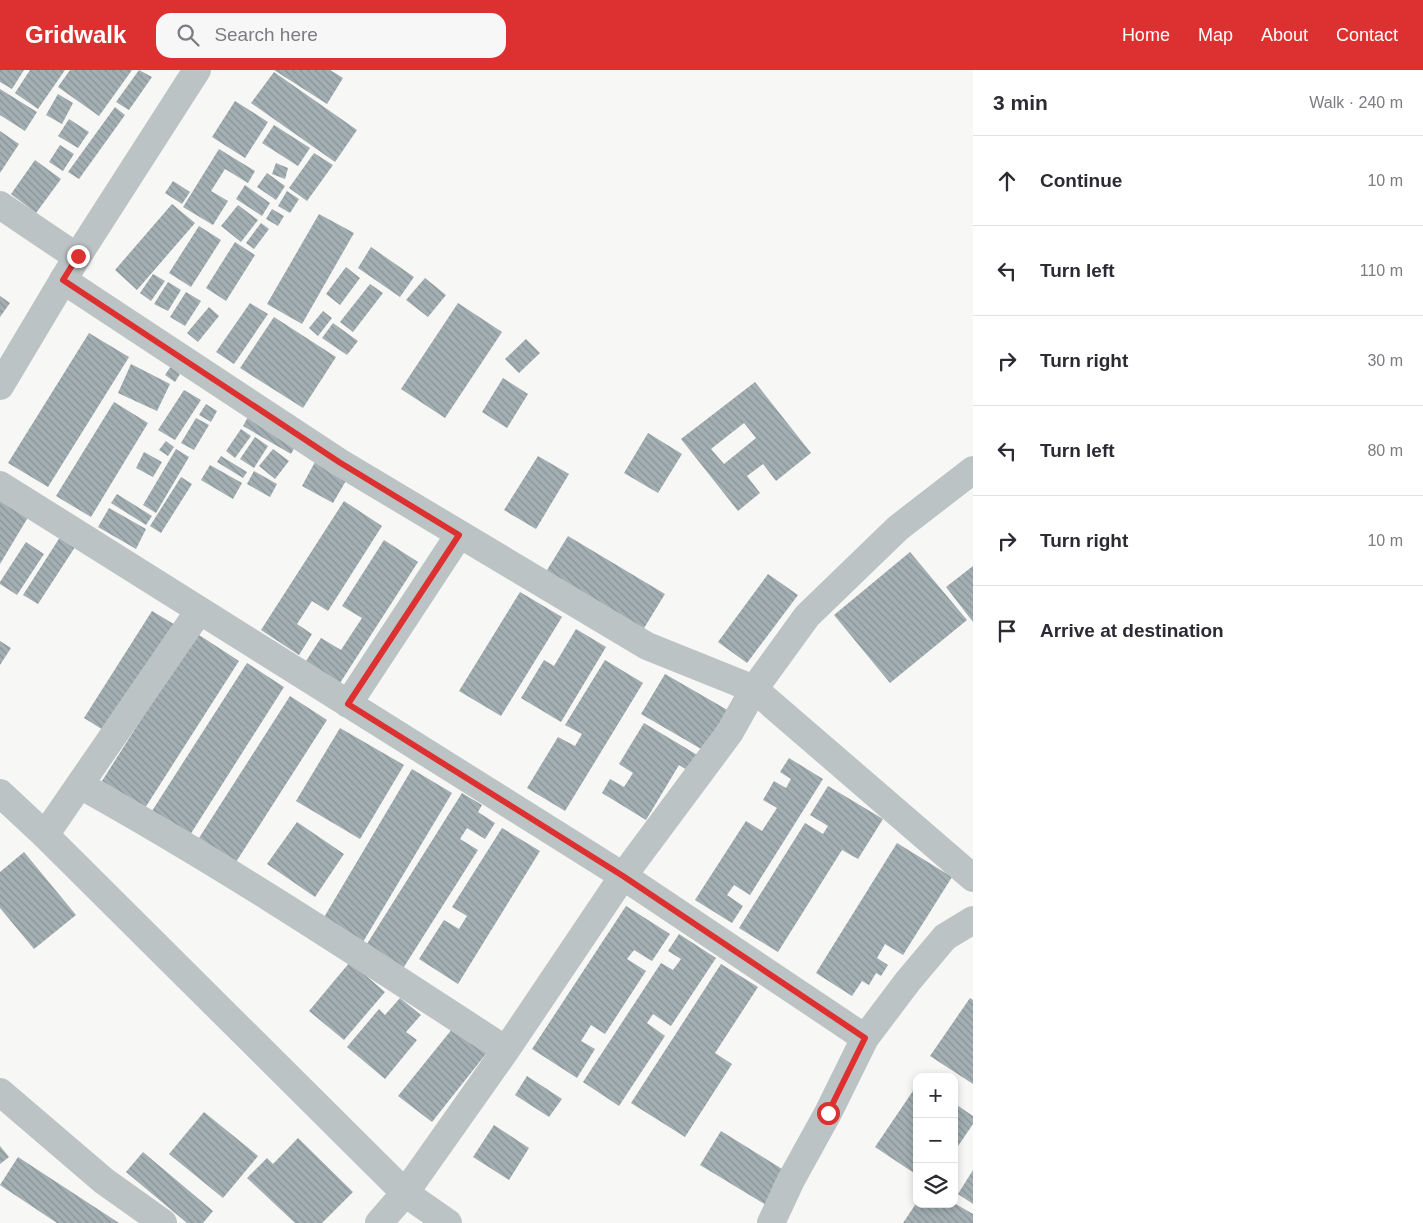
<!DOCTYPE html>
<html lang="en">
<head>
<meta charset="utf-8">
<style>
  :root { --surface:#fff; --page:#f7f7f7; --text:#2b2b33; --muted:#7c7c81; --line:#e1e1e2; --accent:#dc3130 }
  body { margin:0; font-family:Helvetica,sans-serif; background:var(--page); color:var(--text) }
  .controls { position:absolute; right:15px; bottom:15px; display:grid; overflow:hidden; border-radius:10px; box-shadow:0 2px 8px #0003 }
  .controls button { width:45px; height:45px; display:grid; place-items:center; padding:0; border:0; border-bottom:1px solid var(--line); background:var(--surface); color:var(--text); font:25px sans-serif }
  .stop { position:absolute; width:15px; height:15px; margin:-11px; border:4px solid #dc3130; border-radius:50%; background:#fff }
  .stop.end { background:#dc3130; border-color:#fff; box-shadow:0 1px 5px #0008 }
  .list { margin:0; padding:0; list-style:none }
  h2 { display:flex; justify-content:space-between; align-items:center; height:65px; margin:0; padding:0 20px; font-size:21px }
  h2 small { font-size:16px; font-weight:400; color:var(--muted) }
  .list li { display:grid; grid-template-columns:32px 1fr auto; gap:15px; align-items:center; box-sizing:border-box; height:90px; padding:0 20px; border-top:1px solid var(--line) }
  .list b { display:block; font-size:19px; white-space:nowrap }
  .list em { font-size:16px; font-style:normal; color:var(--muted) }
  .icon { flex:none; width:28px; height:28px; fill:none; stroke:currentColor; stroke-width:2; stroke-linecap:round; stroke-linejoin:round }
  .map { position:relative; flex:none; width:973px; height:1153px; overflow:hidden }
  header { display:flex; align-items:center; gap:30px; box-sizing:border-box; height:70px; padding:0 25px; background:var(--accent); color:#fff }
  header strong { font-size:24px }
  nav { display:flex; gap:28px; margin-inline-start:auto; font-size:18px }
  .search { width:350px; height:45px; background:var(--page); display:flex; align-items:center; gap:12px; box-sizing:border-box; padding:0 18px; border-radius:15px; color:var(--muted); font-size:19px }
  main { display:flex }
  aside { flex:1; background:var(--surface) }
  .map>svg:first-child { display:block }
  .building { fill:url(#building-back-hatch); fill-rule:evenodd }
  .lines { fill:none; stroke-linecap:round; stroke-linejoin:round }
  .minor { stroke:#bcc3c4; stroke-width:28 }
  .tertiary { stroke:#bcc3c4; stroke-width:28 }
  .route { stroke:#dc3130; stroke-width:6 }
</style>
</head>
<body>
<header>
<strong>Gridwalk</strong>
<div class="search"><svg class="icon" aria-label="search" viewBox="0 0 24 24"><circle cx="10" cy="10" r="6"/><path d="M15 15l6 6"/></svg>Search here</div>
<nav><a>Home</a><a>Map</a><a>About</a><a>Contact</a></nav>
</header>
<main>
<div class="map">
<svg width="973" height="1153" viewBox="0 0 973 1153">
  <defs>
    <pattern id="building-back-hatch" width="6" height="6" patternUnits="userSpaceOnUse" patternTransform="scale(1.25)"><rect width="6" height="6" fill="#a3afb2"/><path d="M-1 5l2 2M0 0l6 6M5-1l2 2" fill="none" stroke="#889396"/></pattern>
  </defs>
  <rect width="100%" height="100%" fill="#f7f7f5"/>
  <path class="building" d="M0,0H24L12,19L0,12Z
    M30,0H65L38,39L15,23Z
    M70,0H132L99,46L58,17Z
    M139,0L152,7L129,40L116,32Z
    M274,0H330L343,8L327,34Z
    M274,2L357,60L335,92L251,33Z
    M0,19L37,42L25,61L0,45Z
    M58,24L73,33L62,54L46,45Z
    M235,31L268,52L245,88L212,67Z
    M115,37L125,45L79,109L68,102Z
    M69,49L89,62L78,78L58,66Z
    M274,55L310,78L298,96L262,73Z
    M0,61L19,74L0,103Z
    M60,75L74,84L63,101L49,92Z
    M219,79L255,101L248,113L225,99L211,121L228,131L213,155L183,137Z
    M314,83L333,95L307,131L289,118Z
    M35,90L61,109L36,143L11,124Z
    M276,93L288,98L285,109L272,104Z
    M267,103L285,116L276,130L257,117Z
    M173,111L190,122L182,134L165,123Z
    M245,115L270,133L262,146L236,129Z
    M287,121L299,129L290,143L278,136Z
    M172,134L195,153L137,220L115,200Z
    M238,135L258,150L241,172L221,156Z
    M272,139L284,146L278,156L266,149Z
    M319,144L354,163L302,254L267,234Z
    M261,153L269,159L254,179L246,173Z
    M199,156L221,170L191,217L169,203Z
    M235,172L255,185L226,231L206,218Z
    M371,177L414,207L400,227L358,198Z
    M346,197L360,208L340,235L326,224Z
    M153,204L165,211L151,231L140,223Z
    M425,208L446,225L428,247L406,230Z
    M168,212L181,220L168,241L154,234Z
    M370,214L383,223L353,262L340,252Z
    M186,222L201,231L185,256L170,247Z
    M0,226L10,233L0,247Z
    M250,233L268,244L234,294L216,282Z
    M458,233L502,262L445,348L401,319Z
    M209,237L219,246L198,272L187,263Z
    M323,241L332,248L318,266L309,258Z
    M274,247L336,287L303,338L240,298Z
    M333,253L358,271L347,285L322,268Z
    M89,263L129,287L48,417L8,393Z
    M526,269L540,283L519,303L505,289Z
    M131,294L170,314L157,341L118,323Z
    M171,296L180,304L175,312L165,305Z
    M503,308L528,324L507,358L482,342Z
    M755,312L811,383L776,411L763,394L747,406L760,423L738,441L681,369ZM744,353L756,368L724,394L711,379Z
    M184,320L201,330L175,370L158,360Z
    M114,332L148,353L91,447L56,426Z
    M206,334L217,341L211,352L199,345Z
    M249,345L297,373L291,384L243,356Z
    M196,348L209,355L194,380L181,373Z
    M241,359L251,366L235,388L226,381Z
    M648,363L682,384L658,423L624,403Z
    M255,367L268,376L254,398L240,389Z
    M166,371L174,377L168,386L159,380Z
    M176,379L189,387L156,443L143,435Z
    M273,379L289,391L275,409L259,396Z
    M144,382L162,392L153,407L136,398Z
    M221,386L247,402L243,408L217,392Z
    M538,386L569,404L536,459L504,440Z
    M315,392L347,409L333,433L302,416Z
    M210,395L242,413L233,429L201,410Z
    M254,401L277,414L270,427L247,414Z
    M181,407L192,414L161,463L150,456Z
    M117,424L152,446L146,455L111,433Z
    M0,426L30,444L0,494Z
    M344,431L382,456L328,541L312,531L297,554L312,564L299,585L261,560Z
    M109,438L146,459L136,479L98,457Z
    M62,464L77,474L38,534L23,525Z
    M568,466L665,524L641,563L544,505Z
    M384,470L418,492L340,613L306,591L321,568L341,580L362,548L342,536Z
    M26,472L44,484L17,525L0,514V512Z
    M910,482L967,550L890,613L834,545Z
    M973,496V552L946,517Z
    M768,504L798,525L747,593L718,572Z
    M520,522L562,547L501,646L459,621Z
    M152,541L177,556L108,663L84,648Z
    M576,559L606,577L561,652L521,628L544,590L554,596Z
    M196,563L239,591L145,738L102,711Z
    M0,571L11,578L0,595Z
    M605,590L643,613L565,741L527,718L558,667L575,676L582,664L565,655Z
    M247,593L284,617L190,765L152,741Z
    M665,604L731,642L708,683L641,644Z
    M290,626L327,650L236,792L199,768Z
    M644,653L704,689L695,705L679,695L646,750L602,723L610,709L624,717L633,703L619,694Z
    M340,658L404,695L360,769L296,731Z
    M789,688L823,709L750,825L734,815L727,825L743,836L732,853L695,830L746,751L762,761L777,738L763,730L774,711L786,718L791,709L780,702Z
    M412,699L452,723L363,872L323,849Z
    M828,716L883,749L858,789L842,780L778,882L739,858L805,753L823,764L828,756L810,745Z
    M462,723L482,735L478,742L495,753L485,769L467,758L460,769L478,780L402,900L365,877Z
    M297,752L344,784L315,827L267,794Z
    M502,758L540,781L458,914L419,889L444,850L459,859L467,846L452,837Z
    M897,773L952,807L903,885L885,874L877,888L888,895L881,906L876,903L869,915L862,911L852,926L816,903Z
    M24,782L76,845L34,879L0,838V802Z
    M626,836L670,864L652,891L634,880L627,889L646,901L605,964L591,955L581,971L595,979L577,1008L532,979Z
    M679,864L716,888L671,956L653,944L647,953L665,966L619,1036L583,1012L661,893L673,900L681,889L668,881Z
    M350,892L385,922L344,970L309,941Z
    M721,894L758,917L715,983L732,994L685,1067L631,1033Z
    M400,928L421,945L406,962L417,970L385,1009L347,977L379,939L385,945Z
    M970,928L973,930V1014L930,986Z
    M457,953L489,980L432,1052L398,1026Z
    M527,1006L562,1029L549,1047L515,1025Z
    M917,1015V1105L875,1077Z
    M954,1033L973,1046V1054L954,1082Z
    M204,1042L258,1086L223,1128L169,1084Z
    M494,1055L529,1078L509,1110L473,1087Z
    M721,1061L787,1102L766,1135L700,1095Z
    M298,1068L353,1122L322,1153H295L247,1108L267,1088L273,1094Z
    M0,1076L9,1087L0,1094Z
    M143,1082L213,1141L203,1153H187L126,1102Z
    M18,1087L119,1153H57L0,1115Z
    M973,1100V1134L958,1124Z
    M917,1132V1134H954V1133L973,1144V1153H903Z"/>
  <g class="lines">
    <path class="minor" d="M0,135L77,187
      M63,210L339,392L647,576L754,619L973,808
      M0,415L623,806L865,968
      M348,634L459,465
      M80,715C226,796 366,889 506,980
      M45,765L199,541
      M0,1022L104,1111L163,1153
      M379,1153L405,1123L506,980L623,806L730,662L754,619L807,546L898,458L973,400
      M771,1153L791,1110L828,1043L865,968L908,911L945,867L973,850"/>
    <path class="tertiary" d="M0,316L77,187L197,0
      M0,723L45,765L405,1123L448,1153"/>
  </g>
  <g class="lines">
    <path class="route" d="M78,186L63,210L339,392L459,465L348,634L623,806L865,968L828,1043"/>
  </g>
</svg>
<div class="controls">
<button>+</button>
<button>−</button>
<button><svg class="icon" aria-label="layers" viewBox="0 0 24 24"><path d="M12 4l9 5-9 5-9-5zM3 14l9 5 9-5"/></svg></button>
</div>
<div class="stop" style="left:828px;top:1043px"></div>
<div class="stop end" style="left:78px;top:186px"></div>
</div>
<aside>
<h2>3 min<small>Walk · 240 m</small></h2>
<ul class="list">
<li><svg class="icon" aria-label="ahead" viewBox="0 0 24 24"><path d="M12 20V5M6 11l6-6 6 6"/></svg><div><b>Continue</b></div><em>10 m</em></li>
<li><svg class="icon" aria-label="left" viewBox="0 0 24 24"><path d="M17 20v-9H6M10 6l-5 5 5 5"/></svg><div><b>Turn left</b></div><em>110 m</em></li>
<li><svg class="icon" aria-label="right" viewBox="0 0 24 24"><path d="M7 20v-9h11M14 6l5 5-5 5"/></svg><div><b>Turn right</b></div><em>30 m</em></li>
<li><svg class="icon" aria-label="left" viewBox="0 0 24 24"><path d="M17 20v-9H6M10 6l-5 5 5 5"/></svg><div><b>Turn left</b></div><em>80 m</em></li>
<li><svg class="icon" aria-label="right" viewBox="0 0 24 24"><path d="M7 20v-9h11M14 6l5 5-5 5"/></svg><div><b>Turn right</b></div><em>10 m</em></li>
<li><svg class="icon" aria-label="arrive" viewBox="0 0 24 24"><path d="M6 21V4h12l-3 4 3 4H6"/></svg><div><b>Arrive at destination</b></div></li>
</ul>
</aside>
</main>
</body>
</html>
